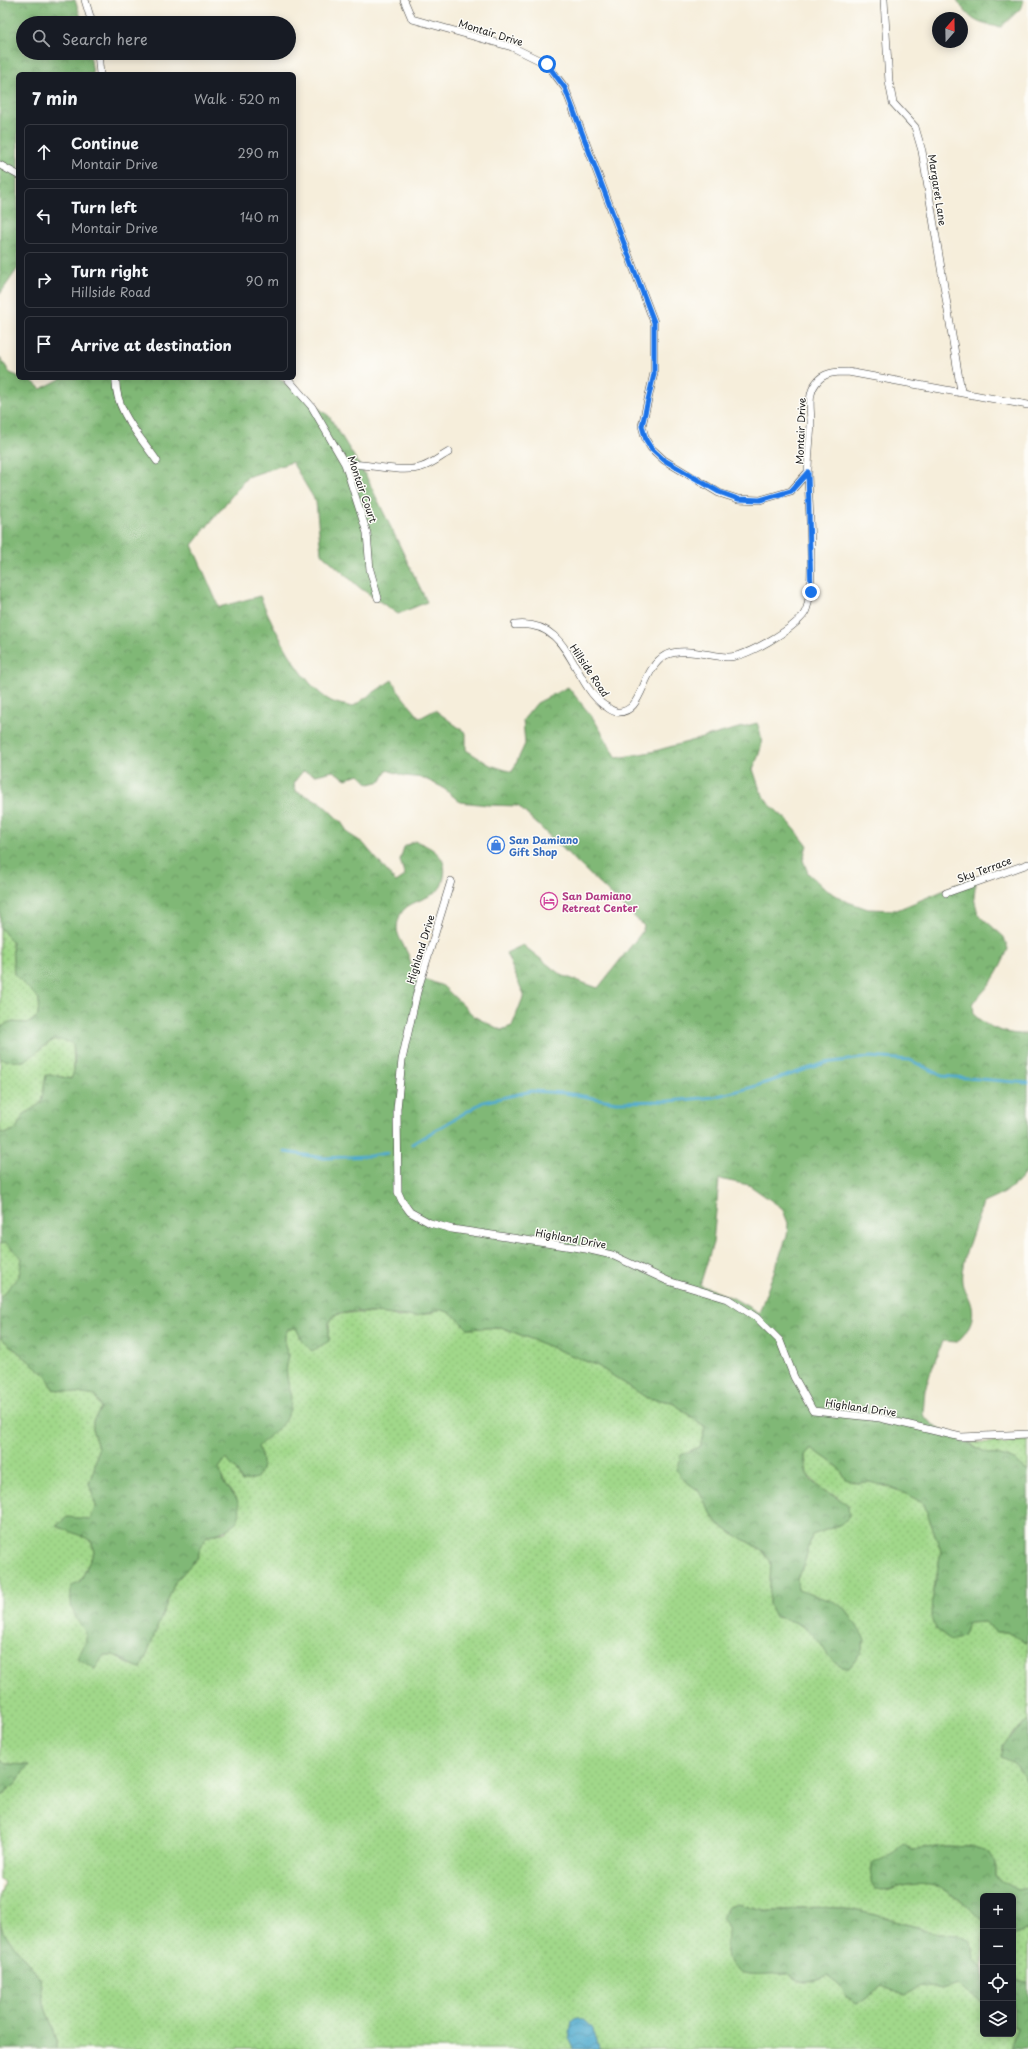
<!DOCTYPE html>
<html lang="en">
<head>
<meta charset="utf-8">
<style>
  :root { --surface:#171b24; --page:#20242c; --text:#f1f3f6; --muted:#9ea1a6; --line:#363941 }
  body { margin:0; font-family:"Playpen Sans",sans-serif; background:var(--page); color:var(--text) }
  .controls { position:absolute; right:12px; bottom:12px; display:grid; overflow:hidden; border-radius:6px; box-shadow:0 2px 10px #0003 }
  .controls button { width:36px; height:36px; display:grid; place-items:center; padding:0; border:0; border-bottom:1px solid var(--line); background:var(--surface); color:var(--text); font:20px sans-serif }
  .compass { position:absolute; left:932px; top:12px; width:36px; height:36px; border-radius:50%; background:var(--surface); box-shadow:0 2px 10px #0003; rotate:20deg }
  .stop { position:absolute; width:12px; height:12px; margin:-9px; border:3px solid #1a73e8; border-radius:50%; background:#fff }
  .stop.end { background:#1a73e8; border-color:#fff; box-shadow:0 1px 4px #0008 }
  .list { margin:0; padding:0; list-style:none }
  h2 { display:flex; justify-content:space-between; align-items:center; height:52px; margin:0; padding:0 16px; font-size:17px }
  h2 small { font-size:13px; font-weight:400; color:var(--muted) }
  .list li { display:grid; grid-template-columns:26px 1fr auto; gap:12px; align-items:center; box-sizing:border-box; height:56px; margin:0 8px 8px; padding:0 8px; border:1px solid var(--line); border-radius:6px }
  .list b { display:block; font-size:15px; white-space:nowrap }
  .list p { margin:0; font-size:13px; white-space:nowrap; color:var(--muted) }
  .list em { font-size:13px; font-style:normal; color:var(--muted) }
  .icon { flex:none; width:22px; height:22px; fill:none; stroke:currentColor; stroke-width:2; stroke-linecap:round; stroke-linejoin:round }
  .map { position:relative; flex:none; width:1028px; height:2049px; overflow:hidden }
  .search { position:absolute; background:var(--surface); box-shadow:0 2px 10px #0003; left:16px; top:16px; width:280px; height:44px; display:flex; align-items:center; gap:10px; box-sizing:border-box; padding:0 14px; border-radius:22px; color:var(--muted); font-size:15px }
  .panel { position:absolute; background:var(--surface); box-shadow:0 2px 10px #0003; left:16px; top:72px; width:280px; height:308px; border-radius:6px }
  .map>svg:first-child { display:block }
  .grass { fill:url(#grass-dots); stroke:#5e7a53 }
  .forest { fill:url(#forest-crowns); stroke:#4e6a49; fill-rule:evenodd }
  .water { fill:url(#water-waves); stroke:#366475 }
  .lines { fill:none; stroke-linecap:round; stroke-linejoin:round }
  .stream { stroke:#51abce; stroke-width:3 }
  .minor-casing { stroke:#3d3c39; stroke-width:8 }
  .minor { stroke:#fff; stroke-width:7 }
  .route { stroke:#1a73e8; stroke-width:5 }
  .labels { text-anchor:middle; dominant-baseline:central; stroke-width:3; stroke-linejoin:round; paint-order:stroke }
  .street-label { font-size:10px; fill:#1c1c1c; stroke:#fdfcf7 }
  .shop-label { font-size:10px; font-weight:bold; fill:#366cbe; stroke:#fdfcf7; text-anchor:start }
  .hotel-label { font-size:10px; font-weight:bold; fill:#b23c85; stroke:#fdfcf7; text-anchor:start }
</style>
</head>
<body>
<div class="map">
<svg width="1028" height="2049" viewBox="0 0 1028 2049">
  <defs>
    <pattern id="grass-dots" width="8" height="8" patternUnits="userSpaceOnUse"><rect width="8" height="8" fill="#a1d88a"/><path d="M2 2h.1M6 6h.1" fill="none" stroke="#8ab976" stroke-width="1.8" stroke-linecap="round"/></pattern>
    <pattern id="forest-crowns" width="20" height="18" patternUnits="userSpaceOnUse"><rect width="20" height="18" fill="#80b876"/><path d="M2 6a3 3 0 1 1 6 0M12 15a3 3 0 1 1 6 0" fill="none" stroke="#689560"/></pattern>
    <pattern id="water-waves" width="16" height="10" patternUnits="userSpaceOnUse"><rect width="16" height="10" fill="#51abce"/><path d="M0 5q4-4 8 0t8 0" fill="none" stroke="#428aa6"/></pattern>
  </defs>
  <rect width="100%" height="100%" fill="#fdfcf7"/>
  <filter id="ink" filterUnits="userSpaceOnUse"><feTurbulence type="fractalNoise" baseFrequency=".025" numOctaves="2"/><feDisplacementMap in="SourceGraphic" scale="8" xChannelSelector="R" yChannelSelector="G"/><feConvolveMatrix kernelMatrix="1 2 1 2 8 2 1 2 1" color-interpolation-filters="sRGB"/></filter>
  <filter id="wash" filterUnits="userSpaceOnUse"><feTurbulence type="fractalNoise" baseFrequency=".012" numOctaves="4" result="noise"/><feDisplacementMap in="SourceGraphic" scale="16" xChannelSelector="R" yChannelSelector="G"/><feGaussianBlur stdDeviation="0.9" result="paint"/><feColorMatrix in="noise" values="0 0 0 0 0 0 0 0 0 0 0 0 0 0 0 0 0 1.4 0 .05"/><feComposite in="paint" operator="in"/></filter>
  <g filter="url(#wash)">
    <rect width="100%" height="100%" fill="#f6eedb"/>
    <path class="grass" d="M0,927L12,942L14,974L39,999L38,1016L29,1023L9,1022L0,1028Z
      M62,1038L73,1044L74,1074L71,1079L53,1075L46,1076L41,1103L23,1115L16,1129L5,1134L0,1132V1059L24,1061L52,1041Z
      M6,1243L22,1258L19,1276L0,1298V1244Z
      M440,1309L453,1314L468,1329L501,1327L598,1366L647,1398L672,1402L705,1427L700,1447L691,1450L682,1479L698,1490L718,1525L762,1550L771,1562L769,1604C776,1609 782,1615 789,1619C799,1625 809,1629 817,1638C827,1651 831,1667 849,1668L861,1653L865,1639C849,1617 823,1600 798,1590L797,1578L804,1564L812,1535L842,1524L849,1517L838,1497L820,1488L807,1474L805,1455L811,1448L837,1466L846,1479L856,1483L870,1482L889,1487L907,1494L924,1504L941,1551L939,1570L963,1636L968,1623L984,1622L997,1632H1007L1026,1643L1028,1641V1720L1009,1737L1015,1762L1028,1784V1888L1018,1890L995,1877V1863L970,1847L948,1846L912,1849L903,1843L894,1852L887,1891C940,1872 945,1890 983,1920V1969L973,1959L971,1941L957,1935L938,1934L889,1918L845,1908L802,1907L785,1911H769L737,1904L729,1929L727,1946L761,1974L788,1973C802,1987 811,1982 827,1975L840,1985L847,1998L857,2004L882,1986L906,1996L920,1986L945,1989L957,1985L983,2003V2034H1013V2025L1018,2027L1011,2049H57V2040L43,2002L40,1978L3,1932L0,1922V1896L4,1882L0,1879V1794H3L15,1785L23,1772L30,1765L5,1764L0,1760V1335L1,1338L47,1376L53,1389L96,1396L101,1408L93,1421V1432L98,1448L94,1469L89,1483L96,1506L90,1519H83L76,1533L91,1540L94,1552L80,1582L81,1623L87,1635L85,1646L104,1655H114L140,1669L175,1582L197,1558L205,1537L226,1532L237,1498L225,1485L219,1468L226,1458L236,1470L242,1482L262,1458L258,1447L267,1436L276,1430L292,1395C287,1381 284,1371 289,1356C284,1346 283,1339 288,1329L296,1328L303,1342L329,1341V1322L335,1315L348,1313H383L399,1317L428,1314Z
      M1028,1440V1471L1023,1469L1015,1460L985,1452L968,1442L1006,1443Z
      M1025,1930L1028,1931V1982L1013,1980V1935Z"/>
    <path class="forest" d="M0,0H75L83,23H23V53H90L93,74H18V268L0,294Z
      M957,0H1024L1021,8L1001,27C977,24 971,21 957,0Z
      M0,357L10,373L18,376V378L32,381L41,389L62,378H279L329,416L366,476L427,602L398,614L360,588L321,553L316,502L292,462L247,477L192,545L219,607L260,596C272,625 302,686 331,701C337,704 345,705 352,707L392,680L401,695L420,718L435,710L466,733V750L490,765L512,772L525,744L523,720L537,703L568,687L593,718L617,758L651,752L757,723C765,742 761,750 753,769L760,790L769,804L789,822L807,845L803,860L808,873L825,889L848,902L868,909L897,910L976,877L974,898L978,914L1004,937L1008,949C1000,970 990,987 973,1002L974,1015C990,1029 1007,1035 1028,1034V1170C1014,1188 1004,1194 983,1203C976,1226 965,1249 962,1272C960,1292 969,1291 972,1307C975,1320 966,1334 957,1342L942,1341L925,1389L923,1415L932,1424L985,1452L1015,1460L1023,1469L1028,1471V1641L1026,1643L1007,1632H997L984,1622L968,1623L963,1636L951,1640L936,1630L932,1616L933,1594L941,1551L924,1504L907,1494L889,1487L870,1482L856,1483L846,1479L837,1466L811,1448L805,1455C805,1461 805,1469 807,1474C815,1490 836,1495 848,1505L849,1517L842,1524L812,1535L804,1564L797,1578L798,1590L835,1602L846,1609L865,1639L861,1653L849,1668C830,1667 827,1650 816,1638C806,1625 790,1619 775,1617L769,1604L771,1562L762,1550L718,1525L698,1490L682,1479L676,1470L681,1455L700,1447L705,1427L672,1402L647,1398L598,1366L501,1327L468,1329C460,1321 452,1311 441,1310C434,1309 423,1316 415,1316C396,1317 350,1307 335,1315C333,1316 331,1320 329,1322V1341L312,1351L303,1342L296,1328L288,1329C283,1339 284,1346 289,1356C280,1382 300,1396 285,1420C279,1430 266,1437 258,1447C263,1460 264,1467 257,1478L242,1482L236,1470L226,1459L219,1468C221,1473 222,1480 225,1485C228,1490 234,1494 237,1499C248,1525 224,1532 205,1537L197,1558L175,1582L141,1669L114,1655H104L95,1669L77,1658C97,1627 79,1633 72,1608C70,1601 71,1592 71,1585L80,1582L94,1552L91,1540L56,1526L67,1517L90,1519L96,1506L89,1483L94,1469L98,1448L93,1432V1421L101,1408L96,1396L53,1389L47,1376L1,1338L0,1335V1298L19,1276L22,1258L6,1243L0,1244V1132L5,1134L16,1129L23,1115L41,1103L46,1075H53L71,1079C76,1069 75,1055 73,1044C48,1032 45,1050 25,1060C19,1063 7,1060 0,1059V1028L9,1022L29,1023L38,1016L39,999L14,974L12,942L0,927ZM387,770L405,776L423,778L442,787L460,802L488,805L518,806L644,926L642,932L598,988L561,975L523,945L506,953L524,995L512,1026L501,1030L475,1017L443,986L414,975C412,969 411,962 409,957C406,948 397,937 397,928C399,902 417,904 435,893C439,890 442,886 443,881C450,858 434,848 415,841L404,847L400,860L405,876L396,882L363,843L349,834L341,822L320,802L295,791L294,782L303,771L316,775L333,771L346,779L359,774L369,784L381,781ZM719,1179L749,1185L782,1208L788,1223L787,1236L759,1313L733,1298L700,1285L713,1243Z
      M1028,1720V1784L1015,1762L1001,1756L1002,1745Z
      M0,1760L5,1764L30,1765L23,1772L15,1785L2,1794H0Z
      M903,1843L912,1849L948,1846L970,1847L990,1852L995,1863V1877L1018,1890L1028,1888V1931L1025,1930L1013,1935V1896H983V1920C953,1897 950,1881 908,1885C894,1887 891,1892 875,1889L871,1882L872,1864L894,1852Z
      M737,1904L769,1911H785L802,1907L845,1908L889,1918L938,1934L957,1935L971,1941L973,1959L983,1969V2003L957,1985L945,1989L920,1986L906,1996L882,1986L857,2004L847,1998L840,1985L827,1975C810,1982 803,1987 788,1973C763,1973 726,1984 727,1947C727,1931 732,1932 722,1918L728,1907Z
      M0,1922L3,1932L40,1978L43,2002L57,2040V2049H0Z
      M1013,1980L1028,1982V2049H1011L1018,2027L1013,2025Z"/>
    <path class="water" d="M577,2017C590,2021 597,2036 599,2049H573L569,2040L572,2021Z"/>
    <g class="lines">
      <path class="stream" d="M412,1144L483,1102L532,1091L565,1093L616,1102L669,1101L714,1097L753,1087L825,1063L870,1057L910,1060L942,1076L1028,1083
        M285,1152L324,1158L370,1156L387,1153"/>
    </g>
  </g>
  <g filter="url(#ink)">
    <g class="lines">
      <g class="minor-casing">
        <path id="minor" d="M85,0L92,23
          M404,0L412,19L512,47L547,64L565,88L654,322V373L642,426L646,440L651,448L664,460L719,493L738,499L760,500L791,491L808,472
          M884,0L889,82L893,103L915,127L922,151L961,391
          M98,53L100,74
          M0,165L18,175
          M116,378C114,410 140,436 157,461
          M287,378L312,407L345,464L367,533L370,570L378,598
          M345,464C369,463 400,474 422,467C432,464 440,457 449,452
          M515,625C562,620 569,662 591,692C596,698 600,704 607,707C609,709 613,711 616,712C644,715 640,669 666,655C683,647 708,656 727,657C746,658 793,629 804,614C817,596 808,499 808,472C808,456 810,440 811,424C811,410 807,395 816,383C823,372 836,372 848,372L1028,405
          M451,881L417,992L402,1060L397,1109L398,1192L402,1201L410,1212L430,1223L452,1229L586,1249L612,1255L668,1281L728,1299L757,1318L780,1341L794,1377L813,1411L880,1418L961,1437L1028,1434
          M946,893L1028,864"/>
      </g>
      <use href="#minor" class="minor"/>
    </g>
  </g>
  <g class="lines" filter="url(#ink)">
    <path class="route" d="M547,64L565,88L654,322V374L642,426L646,440L651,448L664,460L719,492L738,499L760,500L791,491L808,472L811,592"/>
  </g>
  <defs>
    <g id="shop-ring" transform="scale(0.9)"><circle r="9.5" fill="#fdfcf7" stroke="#3f7fe0" stroke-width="1.5"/><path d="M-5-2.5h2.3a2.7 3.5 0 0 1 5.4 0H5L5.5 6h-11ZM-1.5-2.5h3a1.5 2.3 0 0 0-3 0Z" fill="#3f7fe0"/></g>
    <g id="hotel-ring" transform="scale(0.9)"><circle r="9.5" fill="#fdfcf7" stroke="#d1479c" stroke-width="1.5"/><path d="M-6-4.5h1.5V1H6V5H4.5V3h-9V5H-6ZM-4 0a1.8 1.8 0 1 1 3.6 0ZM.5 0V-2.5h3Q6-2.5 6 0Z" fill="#d1479c"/></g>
  </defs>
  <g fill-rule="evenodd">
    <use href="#shop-ring" x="496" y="845"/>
    <use href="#hotel-ring" x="549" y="901"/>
  </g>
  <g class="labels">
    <g class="street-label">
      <text transform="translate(491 32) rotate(17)">Montair Drive</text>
      <text transform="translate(938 190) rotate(81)">Margaret Lane</text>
      <text transform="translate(800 431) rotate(-88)">Montair Drive</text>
      <text transform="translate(363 489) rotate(71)">Montair Court</text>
      <text transform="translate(590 670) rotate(56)">Hillside Road</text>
      <text transform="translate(984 869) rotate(-20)">Sky Terrace</text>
      <text transform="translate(420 949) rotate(-73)">Highland Drive</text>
      <text transform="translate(571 1238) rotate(10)">Highland Drive</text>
      <text transform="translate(861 1407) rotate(8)">Highland Drive</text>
    </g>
    <g class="shop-label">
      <text x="509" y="839">San Damiano<tspan x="509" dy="12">Gift Shop</tspan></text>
    </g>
    <g class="hotel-label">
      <text x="562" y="895">San Damiano<tspan x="562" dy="12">Retreat Center</tspan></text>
    </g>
  </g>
</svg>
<div class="controls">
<button>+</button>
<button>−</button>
<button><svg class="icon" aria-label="locate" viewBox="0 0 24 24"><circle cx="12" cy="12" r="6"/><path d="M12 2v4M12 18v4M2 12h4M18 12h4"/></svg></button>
<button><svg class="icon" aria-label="layers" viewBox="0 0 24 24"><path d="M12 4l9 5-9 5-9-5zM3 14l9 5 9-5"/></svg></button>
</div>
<svg class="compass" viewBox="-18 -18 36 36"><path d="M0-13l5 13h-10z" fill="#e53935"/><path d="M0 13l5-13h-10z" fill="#9ea1a6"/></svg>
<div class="stop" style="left:547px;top:64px"></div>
<div class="stop end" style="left:811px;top:592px"></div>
<div class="search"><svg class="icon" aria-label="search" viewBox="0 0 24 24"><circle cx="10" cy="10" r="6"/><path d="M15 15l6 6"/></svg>Search here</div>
<section class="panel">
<h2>7 min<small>Walk · 520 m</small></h2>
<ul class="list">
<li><svg class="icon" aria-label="ahead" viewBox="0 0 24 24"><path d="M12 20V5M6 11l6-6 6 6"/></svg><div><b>Continue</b><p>Montair Drive</p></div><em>290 m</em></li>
<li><svg class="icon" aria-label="left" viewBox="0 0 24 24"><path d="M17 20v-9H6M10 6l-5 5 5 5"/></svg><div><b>Turn left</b><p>Montair Drive</p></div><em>140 m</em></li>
<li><svg class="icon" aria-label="right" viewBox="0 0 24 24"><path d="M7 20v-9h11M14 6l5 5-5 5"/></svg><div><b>Turn right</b><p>Hillside Road</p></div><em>90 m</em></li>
<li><svg class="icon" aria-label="arrive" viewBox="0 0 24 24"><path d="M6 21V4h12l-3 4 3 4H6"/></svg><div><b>Arrive at destination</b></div></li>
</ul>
</section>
</div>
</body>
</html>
